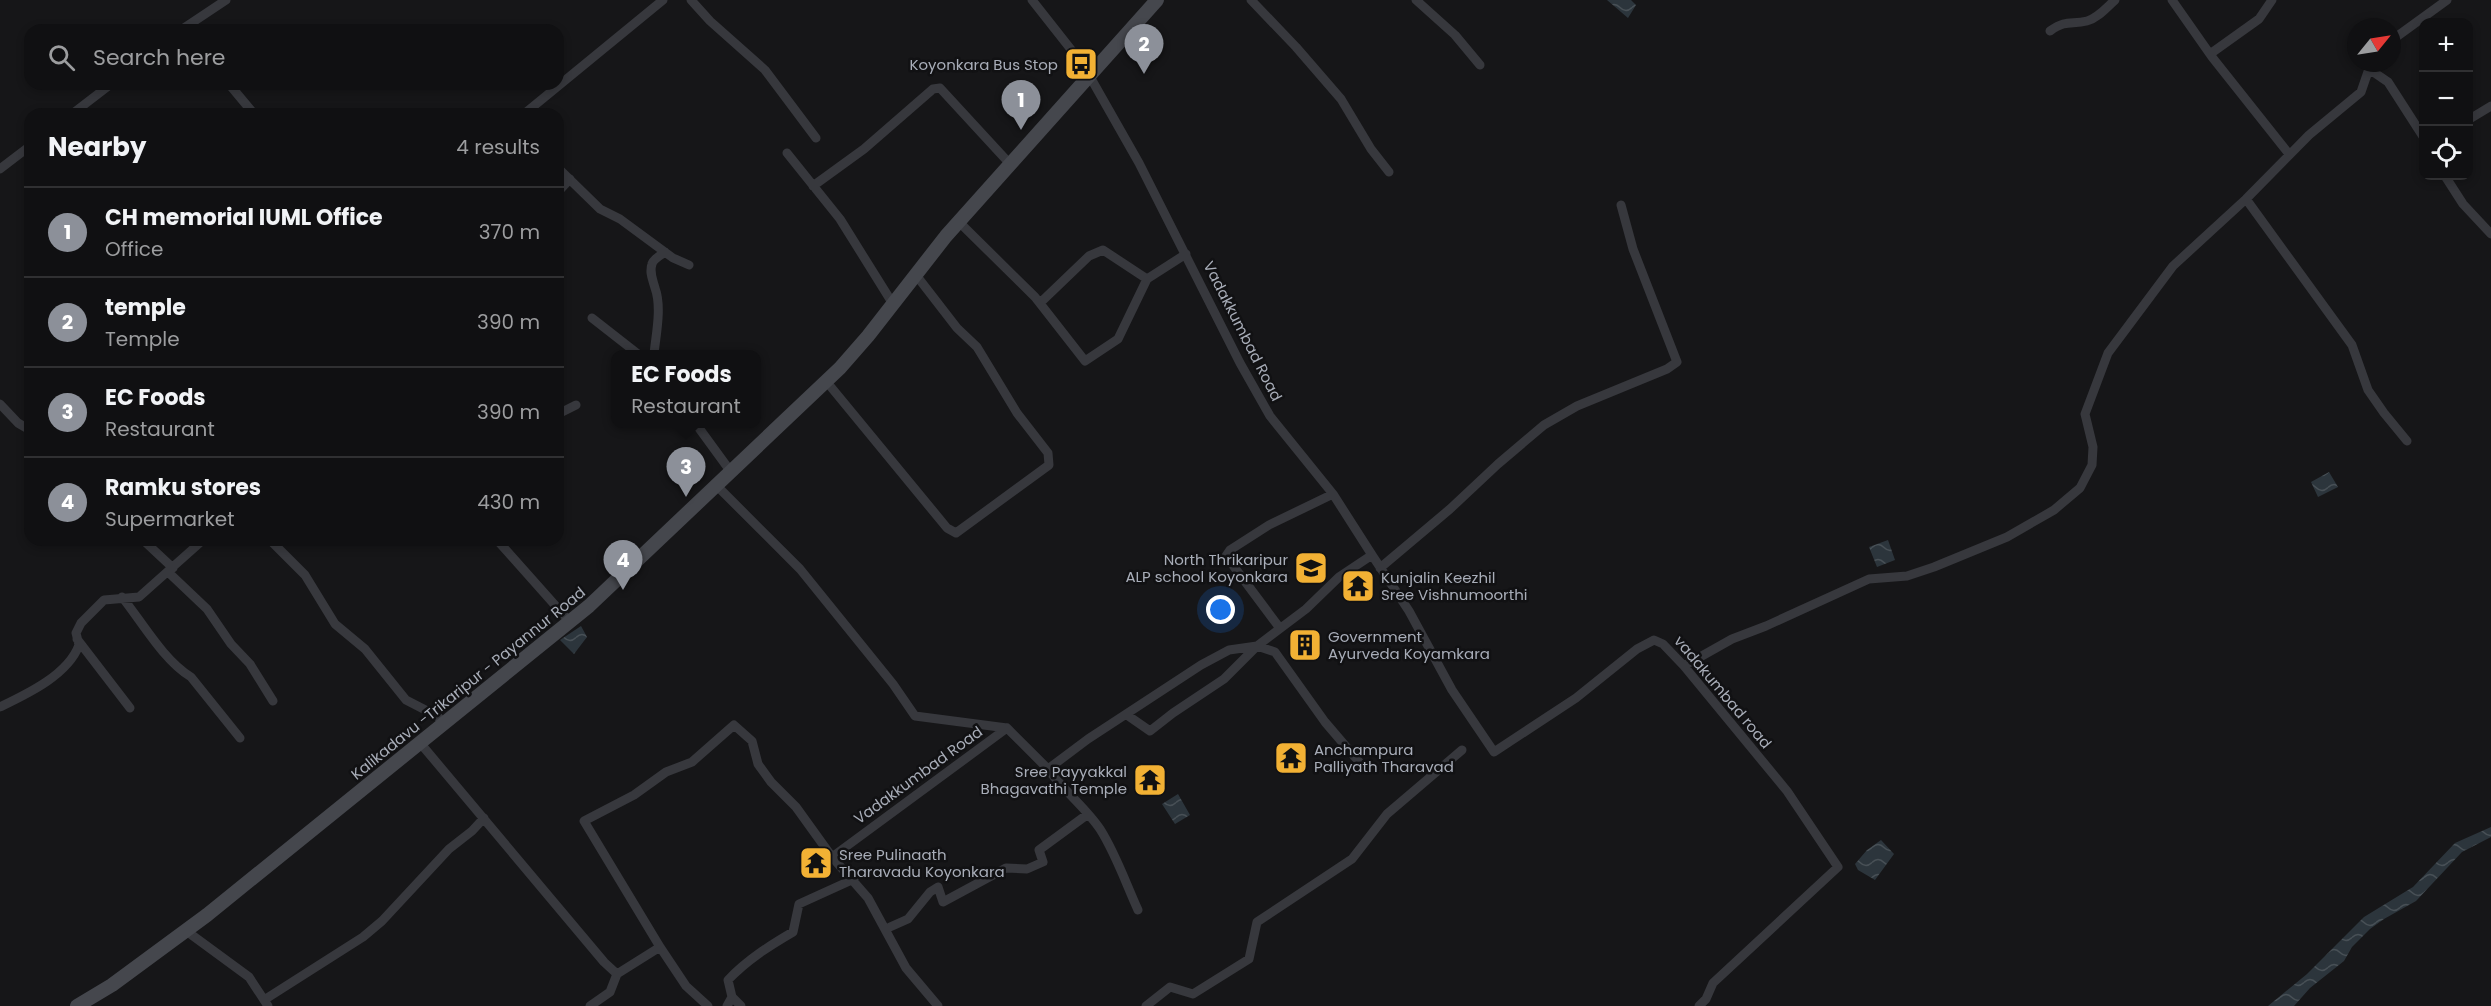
<!DOCTYPE html>
<html lang="en">
<head>
<meta charset="utf-8">
<style>
  :root { --surface:#101012; --page:#19191b; --text:#f1f3f6; --muted:#9c9d9f; --line:#303032; --accent:#8c9099 }
  body { margin:0; font-family:Poppins,sans-serif; background:var(--page); color:var(--text) }
  .controls { position:absolute; right:18px; top:18px; display:grid; overflow:hidden; border-radius:12px; box-shadow:0 3px 9px #0003 }
  .controls button { width:54px; height:54px; display:grid; place-items:center; padding:0; border:0; border-bottom:2px solid var(--line); background:var(--surface); color:var(--text); font:30px sans-serif }
  .compass { position:absolute; left:2347px; top:18px; width:54px; height:54px; border-radius:50%; background:var(--surface); box-shadow:0 3px 9px #0003; rotate:60deg }
  .you { position:absolute; left:1221px; top:610px; width:21px; height:21px; margin:-15px; border:4px solid #fff; border-radius:50%; background:#1a73e8; box-shadow:0 0 0 9px #1a73e833 }
  .badge { display:grid; place-items:center; width:39px; height:39px; border-radius:50%; background:var(--accent); color:#fff; font-size:20px; font-weight:700 }
  .pin { position:absolute; translate:-50% -50px; filter:drop-shadow(0 2px 3px #0008) }
  .pin::after { content:''; position:absolute; top:32px; width:21px; height:18px; background:inherit; clip-path:polygon(0 0,100% 0,50% 100%) }
  .popup { position:absolute; left:611px; top:350px; width:150px; height:78px; box-sizing:border-box; display:grid; place-content:center; border-radius:12px; background:var(--surface); filter:drop-shadow(0 2px 4px #0005); font-size:20px; white-space:nowrap; color:var(--muted) }
  .popup b { font-size:22px; color:var(--text) }
  .popup::after { content:''; position:absolute; left:50%; top:100%; margin-left:-12px; border:12px solid transparent; border-top-color:var(--surface) }
  .list { margin:0; padding:0; list-style:none }
  h2 { display:flex; justify-content:space-between; align-items:center; height:78px; margin:0; padding:0 24px; font-size:26px }
  h2 small { font-size:20px; font-weight:400; color:var(--muted) }
  .list li { display:grid; grid-template-columns:39px 1fr auto; gap:18px; align-items:center; box-sizing:border-box; height:90px; padding:0 24px; border-top:2px solid var(--line) }
  .list b { display:block; font-size:22px; white-space:nowrap }
  .list p { margin:0; font-size:20px; white-space:nowrap; color:var(--muted) }
  .list em { font-size:20px; font-style:normal; color:var(--muted) }
  .icon { flex:none; width:33px; height:33px; fill:none; stroke:currentColor; stroke-width:2; stroke-linecap:round; stroke-linejoin:round }
  .map { position:relative; flex:none; width:2491px; height:1006px; overflow:hidden }
  .search { position:absolute; background:var(--surface); box-shadow:0 3px 9px #0003; left:24px; top:24px; width:540px; height:66px; display:flex; align-items:center; gap:15px; box-sizing:border-box; padding:0 21px; border-radius:18px; color:var(--muted); font-size:22px }
  .panel { position:absolute; background:var(--surface); box-shadow:0 3px 9px #0003; left:24px; top:108px; width:540px; height:438px; border-radius:18px }
  .map>svg:first-child { display:block }
  .water { fill:url(#water-waves) }
  .lines { fill:none; stroke-linecap:round; stroke-linejoin:round }
  .street { stroke:#37383d; stroke-width:9 }
  .secondary { stroke:#45474d; stroke-width:14 }
  .labels { text-anchor:middle; dominant-baseline:central; stroke-width:5; stroke-linejoin:round; paint-order:stroke }
  .poi-label { font-size:15px; fill:#a8adb8; stroke:#111113; text-anchor:start }
  .street-label { font-size:15px; fill:#a8adb8; stroke:#111113 }
</style>
</head>
<body>
<div class="map">
<svg width="2491" height="1006" viewBox="0 0 2491 1006">
  <defs>
    <pattern id="water-waves" width="16" height="10" patternUnits="userSpaceOnUse" patternTransform="scale(1.5)"><rect width="16" height="10" fill="#2c353c"/><path d="M0 5q4-4 8 0t8 0" fill="none" stroke="#485056"/></pattern>
  </defs>
  <rect width="100%" height="100%" fill="#161618"/>
  <path class="water" d="M1607,0H1631L1636,5L1628,18Z
    M2329,472L2338,487L2318,497L2311,482Z
    M1888,540L1895,560L1877,567L1869,547Z
    M581,626L587,637L574,654L560,640Z
    M1178,794L1190,815L1175,824L1162,804Z
    M2491,827V837L2462,852L2416,901L2384,919L2370,929L2352,947L2344,961L2310,988L2294,1006H2268L2307,974L2364,917L2413,887L2455,843Z
    M1881,840L1894,854L1875,880L1858,870L1855,864L1867,850Z"/>
  <g class="lines">
    <path class="street" d="M691,0L710,21L765,70L816,138
      M1032,0L1073,52L1092,71
      M1251,0L1296,47L1341,99L1371,149L1389,172
      M1416,0L1455,35L1480,65
      M2172,0L2212,57L2289,154
      M181,30L226,0
      M2050,31C2067,19 2071,25 2087,21C2098,18 2107,7 2115,0
      M2392,40L2447,0
      M2210,54L2259,19L2272,0
      M2369,69L2388,82L2424,138
      M229,84L254,114
      M72,114L111,84
      M524,114L663,0
      M2468,120L2491,106
      M787,153L840,219L893,304
      M558,168L600,209L620,219L673,258L689,265
      M0,169L30,146
      M2445,176L2463,204L2491,234
      M813,186L864,149L933,89L940,88L1010,164
      M558,192L570,179
      M2246,199L2352,345L2368,390L2384,413L2407,441
      M959,222L1035,297L1085,361L1118,339L1147,279
      M1040,303L1089,256L1103,250L1147,279L1186,254
      M592,318L638,354
      M654,354C656,334 662,307 655,288C653,280 649,273 652,264C653,259 661,255 665,252
      M826,381L947,528L956,533L1049,465L1048,453L1017,413L977,347L957,328L916,275
      M0,404L18,423L30,430
      M558,414L576,405
      M696,424L731,472
      M716,485L800,569L893,684L915,716L1007,728
      M143,540L173,568
      M270,540L305,575L335,624L365,649L406,700L437,716L445,724
      M497,540L570,622
      M1372,555L1409,611L1452,690L1494,752L1576,698L1637,649L1654,640L1663,644L1684,666L1787,791L1838,867L1713,983L1706,999L1699,1006
      M1380,568L1450,509L1498,464L1544,425L1577,406L1667,369L1677,362L1633,249L1621,205
      M168,572L207,609L231,644L250,664L273,701
      M122,597C142,622 164,661 191,677L240,738
      M1279,627L1226,556L1230,550L1269,525L1333,494
      M77,639L130,708
      M1684,666L1732,639L1766,626L1869,579L1907,576L1934,567L2007,537L2054,510L2080,488L2092,465L2093,447L2085,414L2108,353L2173,266L2246,199L2309,135L2361,92L2371,63
      M0,707C27,694 68,675 79,645L76,633L81,623L104,600L139,597L203,540
      M1127,715L1150,731L1173,713L1224,679L1257,646L1275,652L1325,722L1360,763
      M421,744L604,962L617,974L660,947L584,821L634,795L666,772L692,762L734,725L752,741L758,764L771,782L796,807L832,857L1007,728L1048,769L1088,739L1201,665L1229,650L1257,646L1306,609L1339,577L1372,555L1333,494L1270,416L1240,363L1139,163L1089,75
      M1048,769C1064,791 1086,808 1100,829C1116,854 1126,884 1138,910
      M832,857L868,898L906,968L938,1006
      M890,927L908,919L930,892L938,887L943,902L1006,868L1027,869L1043,862L1039,850L1088,814
      M185,930L249,977L268,1006
      M660,947L686,986L708,1006
      M732,997L728,980C747,960 769,946 793,932L799,904L854,879
      M264,1000L363,937L382,921L449,849L472,831L484,818
      M590,1006L610,992L617,974
      M727,1006L732,997L741,1006
      M1146,1006L1170,987L1193,994L1249,959L1257,922L1352,859L1387,814L1462,750"/>
    <path class="secondary" d="M77,1006L112,985L207,915L589,606L840,368L868,336L946,236L1157,0"/>
  </g>
  <defs>
    <g id="bus-square" transform="scale(1.725)"><rect x="-9" y="-9" width="18" height="18" rx="4" fill="#f2b134" stroke="#111113"/><path d="M-5-6H5V4H4V6H2V4H-2V6H-4V4H-5ZM-3.5-4V0h7V-4ZM-3.5 1.2v1.5H-2V1.2ZM2 1.2v1.5H3.5V1.2Z" fill="#111"/></g>
    <g id="school-square" transform="scale(1.725)"><rect x="-9" y="-9" width="18" height="18" rx="4" fill="#f2b134" stroke="#111113"/><path d="M0-5L7-2L0 1L-7-2ZM-4 1L0 2.5L4 1V4Q0 6-4 4Z" fill="#111"/></g>
    <g id="temple-square" transform="scale(1.725)"><rect x="-9" y="-9" width="18" height="18" rx="4" fill="#f2b134" stroke="#111113"/><path d="M0-6L5-2H3V0L6.5 2.5H4V6H1.5V3h-3V6H-4V2.5H-6.5L-3 0V-2H-5Z" fill="#111"/></g>
    <g id="building-square" transform="scale(1.725)"><rect x="-9" y="-9" width="18" height="18" rx="4" fill="#f2b134" stroke="#111113"/><path d="M-4-6H4V6H1V3H-1V6H-4ZM-2.5-4.3h1.7v1.8h-1.7ZM.8-4.3h1.7v1.8H.8ZM-2.5-1h1.7V.8h-1.7ZM.8-1h1.7V.8H.8Z" fill="#111"/></g>
  </defs>
  <g fill-rule="evenodd">
    <use href="#bus-square" x="1081" y="64"/>
    <use href="#school-square" x="1311" y="568"/>
    <use href="#temple-square" x="1358" y="586"/>
    <use href="#building-square" x="1305" y="645"/>
    <use href="#temple-square" x="1291" y="758"/>
    <use href="#temple-square" x="1150" y="780"/>
    <use href="#temple-square" x="816" y="863"/>
  </g>
  <g class="labels">
    <g class="poi-label">
      <text x="1058" y="64" text-anchor="end">Koyonkara Bus Stop</text>
      <text x="1288" y="559" text-anchor="end">North Thrikaripur<tspan x="1288" dy="17">ALP school Koyonkara</tspan></text>
      <text x="1381" y="577">Kunjalin Keezhil<tspan x="1381" dy="17">Sree Vishnumoorthi</tspan></text>
      <text x="1328" y="636">Government<tspan x="1328" dy="17">Ayurveda Koyamkara</tspan></text>
      <text x="1314" y="749">Anchampura<tspan x="1314" dy="17">Palliyath Tharavad</tspan></text>
      <text x="1127" y="771" text-anchor="end">Sree Payyakkal<tspan x="1127" dy="17">Bhagavathi Temple</tspan></text>
      <text x="839" y="854">Sree Pulinaath<tspan x="839" dy="17">Tharavadu Koyonkara</tspan></text>
    </g>
    <g class="street-label">
      <text transform="translate(1243 331) rotate(63)">Vadakkumbad Road</text>
      <text transform="translate(468 683) rotate(-39)">Kalikadavu -Trikaripur - Payannur Road</text>
      <text transform="translate(1723 692) rotate(50)">vadakumbad road</text>
      <text transform="translate(918 775) rotate(-36)">Vadakkumbad Road</text>
    </g>
  </g>
</svg>
<div class="controls">
<button>+</button>
<button>−</button>
<button><svg class="icon" aria-label="locate" viewBox="0 0 24 24"><circle cx="12" cy="12" r="6"/><path d="M12 2v4M12 18v4M2 12h4M18 12h4"/></svg></button>
</div>
<svg class="compass" viewBox="-18 -18 36 36"><path d="M0-13l5 13h-10z" fill="#e53935"/><path d="M0 13l5-13h-10z" fill="#9c9d9f"/></svg>
<div class="you"></div>
<div class="pin badge" style="left:1021px;top:130px">1</div>
<div class="pin badge" style="left:1144px;top:74px">2</div>
<div class="pin badge" style="left:686px;top:497px">3</div>
<div class="popup"><b>EC Foods</b>Restaurant</div>
<div class="pin badge" style="left:623px;top:590px">4</div>
<div class="search"><svg class="icon" aria-label="search" viewBox="0 0 24 24"><circle cx="10" cy="10" r="6"/><path d="M15 15l6 6"/></svg>Search here</div>
<section class="panel">
<h2>Nearby<small>4 results</small></h2>
<ul class="list">
<li><span class="badge">1</span><div><b>CH memorial IUML Office</b><p>Office</p></div><em>370 m</em></li>
<li><span class="badge">2</span><div><b>temple</b><p>Temple</p></div><em>390 m</em></li>
<li><span class="badge">3</span><div><b>EC Foods</b><p>Restaurant</p></div><em>390 m</em></li>
<li><span class="badge">4</span><div><b>Ramku stores</b><p>Supermarket</p></div><em>430 m</em></li>
</ul>
</section>
</div>
</body>
</html>
